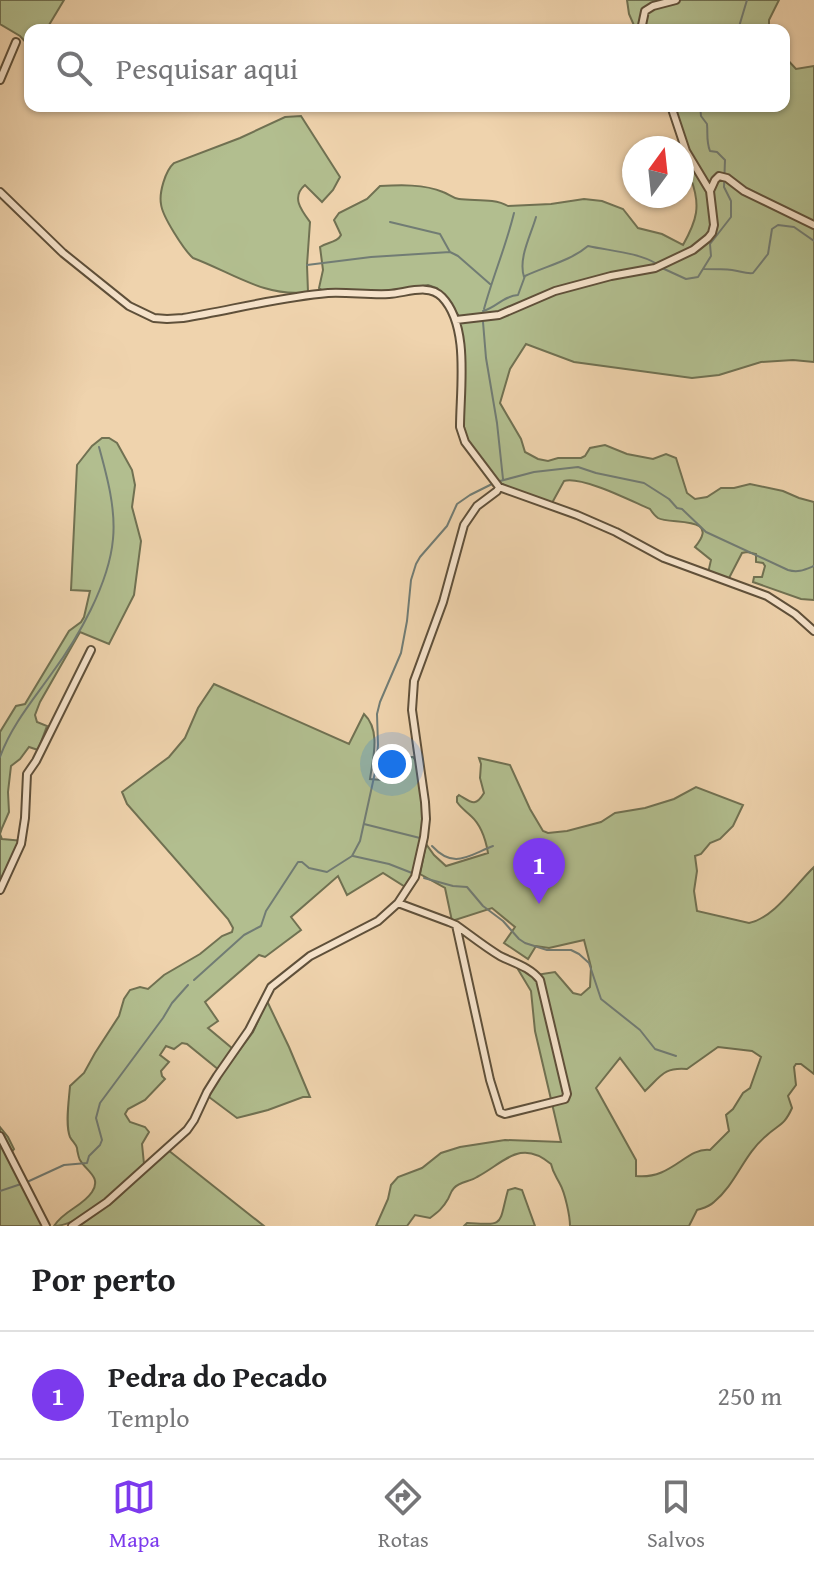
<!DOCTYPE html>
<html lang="pt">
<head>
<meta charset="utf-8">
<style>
  :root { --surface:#fff; --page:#f2f2f2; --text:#202124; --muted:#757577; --line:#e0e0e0; --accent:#7c3aed }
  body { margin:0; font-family:"Gentium Book Plus",serif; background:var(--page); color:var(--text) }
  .compass { position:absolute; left:622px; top:136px; width:72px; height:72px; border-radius:50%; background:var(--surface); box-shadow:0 2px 6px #0004; rotate:15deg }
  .you { position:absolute; left:392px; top:764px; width:28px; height:28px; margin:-20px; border:6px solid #fff; border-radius:50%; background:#1a73e8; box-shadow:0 0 0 12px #1a73e833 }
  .badge { display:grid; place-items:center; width:52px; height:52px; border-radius:50%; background:var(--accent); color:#fff; font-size:26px; font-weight:700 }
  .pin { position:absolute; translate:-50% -66px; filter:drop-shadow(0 2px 4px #0008) }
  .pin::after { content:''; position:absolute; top:42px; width:28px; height:24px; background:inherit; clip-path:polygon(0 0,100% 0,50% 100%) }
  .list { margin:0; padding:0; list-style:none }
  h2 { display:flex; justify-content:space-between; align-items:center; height:104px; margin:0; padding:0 32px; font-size:34px }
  h2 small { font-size:26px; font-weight:400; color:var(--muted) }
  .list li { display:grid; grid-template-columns:52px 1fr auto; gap:24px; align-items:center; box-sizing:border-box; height:128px; padding:0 32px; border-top:2px solid var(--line) }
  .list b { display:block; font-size:30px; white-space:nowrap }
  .list p { margin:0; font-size:26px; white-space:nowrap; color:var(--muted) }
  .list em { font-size:26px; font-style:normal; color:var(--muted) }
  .icon { flex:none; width:44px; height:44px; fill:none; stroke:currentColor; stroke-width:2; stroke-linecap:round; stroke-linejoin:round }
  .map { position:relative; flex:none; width:814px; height:1226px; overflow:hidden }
  .search { position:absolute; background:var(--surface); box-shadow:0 2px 6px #0004; left:24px; right:24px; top:24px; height:88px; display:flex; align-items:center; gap:20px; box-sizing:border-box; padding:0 28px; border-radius:16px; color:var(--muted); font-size:30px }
  .sheet { height:232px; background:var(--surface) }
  nav { display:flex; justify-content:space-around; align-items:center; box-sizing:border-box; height:112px; border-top:2px solid var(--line); background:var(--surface); font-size:22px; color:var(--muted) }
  nav a { display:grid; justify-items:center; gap:4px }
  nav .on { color:var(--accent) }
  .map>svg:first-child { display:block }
  .green { fill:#b2be8f; stroke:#707152; stroke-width:2; fill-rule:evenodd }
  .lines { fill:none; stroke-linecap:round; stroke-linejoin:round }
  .stream { stroke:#717c74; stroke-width:2 }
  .minor-casing { stroke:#5f503a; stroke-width:10 }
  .minor { stroke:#f5e2ca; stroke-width:6 }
</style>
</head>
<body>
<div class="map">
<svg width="814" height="1226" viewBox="0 0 814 1226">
  <rect width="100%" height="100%" fill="#efd3ad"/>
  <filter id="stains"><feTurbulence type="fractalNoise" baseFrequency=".0025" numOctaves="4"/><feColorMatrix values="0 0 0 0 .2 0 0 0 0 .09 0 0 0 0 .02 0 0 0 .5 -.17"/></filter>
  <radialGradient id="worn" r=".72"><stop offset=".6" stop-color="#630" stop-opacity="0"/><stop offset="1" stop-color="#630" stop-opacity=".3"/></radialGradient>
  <path class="green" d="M0,0H64L46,30H30V47L20,36L0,24Z
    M627,0H779L769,20V30H636L629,14Z
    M784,56L796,69L814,66V362L793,360L761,362L719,375L692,378L574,362L526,344L510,369L500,403L521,439L525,452L538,459L548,461L558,458H581L585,456L590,448L605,445L627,454L653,459L666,454L676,458L687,493L695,499L707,497L721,488H734L750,484L783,491L799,498L814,502V600L801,599L753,582L754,577H762L765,566L763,563L756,562V554L747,552L742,553L727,582L708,573L711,560L695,547C722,515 670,525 658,518C655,516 652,512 650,509C631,501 582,476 564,481L552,503L504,488V485L499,483L465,438L462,429L464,382L461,328L458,315L444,295L437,288L428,285L392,291H323L319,288L323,270L320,247C327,242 337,243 341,235L334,220L339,213L367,199L380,186C400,185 424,184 443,192C449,194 452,198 459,199C475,201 494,198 508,206L551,204L584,199L602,201L623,209L638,228L662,234L683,245C697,220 701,206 691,179C689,173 684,167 683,161C682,157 683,153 682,149C679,136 678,118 672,106H784Z
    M301,116L340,177L333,190L322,202L305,185C291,197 301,210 310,222L307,265L308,292C265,298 231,272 193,258C184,250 162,216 161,204C159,193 165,171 174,163L240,138L285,117Z
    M102,438H109L117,443L132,470L135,485L132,507L141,541L134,595L109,644L80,632L40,702L35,715L37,722L47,726L38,750L29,747L20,759L11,766L8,792L9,812L2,828L0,834L2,839L25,841L0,892V732L16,706L25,704L69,631L81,622L84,617L90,591L71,590L77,465L92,446Z
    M214,684L349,744L364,714C381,730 373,758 370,779L382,780L386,778L402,757H413L418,763L424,823L412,878L407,888L383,873L347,895L338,876L291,917L301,930L265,957L259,955L205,1002L218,1021L208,1028L233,1049L219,1070L187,1044L182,1043L174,1049L166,1046L160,1055L169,1062L161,1071L162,1076L165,1079L145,1100L128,1109L125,1114L130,1122L145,1127L149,1132L142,1144L144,1164C123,1183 83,1226 54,1226C64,1210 82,1207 92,1192C102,1177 86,1171 80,1160C79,1159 77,1150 77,1148C76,1144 72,1141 70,1137C65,1125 69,1100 70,1086L84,1073L95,1053L119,1016L124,999L130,990L140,987L148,989L164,975L200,954L222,936L232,932L233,928L228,919L127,804L122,792L169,757L185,738L198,708Z
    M479,758L510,765L530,809L543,831L548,833L567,831L601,822L615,813L645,808L674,799L696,787L743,805L733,826L720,839L710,843L701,854L695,856L697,871L694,891L697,911L749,923C774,918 796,884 814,867V1074L801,1064H796L794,1067L796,1085L788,1096L792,1108C784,1126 779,1124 766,1136C744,1154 736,1184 714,1202C709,1207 703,1208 697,1210L689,1226H570C570,1216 565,1193 560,1184C556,1176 553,1173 551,1164C520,1138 504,1163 477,1177C470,1182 460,1181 454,1188C451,1191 450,1195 448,1199C443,1208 438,1212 430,1218L415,1215L407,1226H376L388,1199L391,1185L398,1177L422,1168L441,1153L460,1147L505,1140L561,1142L535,1031L531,991L516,966L536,975L555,972L573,993L581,995L590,987L591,967L584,940L549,948L536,946L528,959L504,943L515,927L492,908L452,921L445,888L420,874L426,844L434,855L446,866L488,853C486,841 481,825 471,816C466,811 461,808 457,802V797L459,795C471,802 475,808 484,793L480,778L481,764ZM718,1047L752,1051L761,1057L750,1088L743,1093L733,1109L726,1115L729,1131L710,1150C686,1147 672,1180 636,1176V1160L596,1088L620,1058L645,1091C661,1076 664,1067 687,1069Z
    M267,1001L289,1047L310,1097H303L268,1110L237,1118L209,1097L215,1083L253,1032Z
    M0,1127L8,1137L14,1149L9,1155L43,1226H0Z
    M168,1150L264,1226H79L115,1200Z
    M515,1188L522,1190L535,1226H464L467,1223C506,1225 498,1226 508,1190Z"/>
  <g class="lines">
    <path class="stream" d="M738,30L747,0
      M390,222L440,234L450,252L458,256L490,284
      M307,265L371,257L450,252
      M662,268L686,279L698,277L711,256L710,244L731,217V201L724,187L725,160L717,152L710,151C706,141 708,134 707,124L701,116L700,106
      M704,269C714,269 724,269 732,270C741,271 745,274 753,273L768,254L772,229L778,225L794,227L814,241
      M524,277C518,258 531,235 536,217
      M484,309C493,276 506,246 514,213
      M483,311C496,308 503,296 518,295L525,276C546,266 570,261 588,246C610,251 637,252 657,264
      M483,322L486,358L497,423L503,479
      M500,481L534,472L578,467L596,473L644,483L669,499L677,508L682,509L706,532L788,570C798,573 804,570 814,566
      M0,757C11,726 33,700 52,673C78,638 109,584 113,539C116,509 107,476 99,447
      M364,824L420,838
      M432,846C454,870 469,855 493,846
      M353,856L389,864L412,873
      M424,878L453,886L467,887L483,906L503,921L519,939L525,943L547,950H571L579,954L589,963L601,999L640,1030L655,1049L676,1056
      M194,980L244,935L261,926L266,911L298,862H302L309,868L327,872L352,856L360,841L376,768L378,745L377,714L380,702L401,653L407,621L411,580L416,564L420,557L447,526L457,504L470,495L492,484
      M27,1182L64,1165L87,1163L89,1156L100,1145L102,1140L96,1118L100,1103L163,1018L172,1003L188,985
      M0,1191L21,1184"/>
    <g class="minor-casing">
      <path id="minor" d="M641,30L645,11L653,6L676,0
        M0,80L16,42
        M710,191L715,180L719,176L727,178L744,191L814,225
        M0,192L63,253L129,306L154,318L167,319L183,318C231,310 280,297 328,293C348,292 369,295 389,294C406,293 429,283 442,297C470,326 460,389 460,427L465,442L499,487L497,491L477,506L464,525L443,602L414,681L412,710L425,802L426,819L424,837L415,877L398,903L378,921L310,956L271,987L249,1030L217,1076L207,1092L194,1120L187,1130L107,1202L72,1226
        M456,320L499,315L555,291L611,276L655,268L693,250L708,238L712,233L714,225L710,191L686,151L671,106
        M499,487L577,515L616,532L664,558L767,596L795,614L814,631
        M0,890L21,844L25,818L27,774L36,761L91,650
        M398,903L449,922L456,925C470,935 485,947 500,956C514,963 530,967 540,980L567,1094L565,1099L505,1114L500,1112L490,1080L456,925
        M0,1136L46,1226"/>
    </g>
    <use href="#minor" class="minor"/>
  </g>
  <rect width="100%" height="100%" filter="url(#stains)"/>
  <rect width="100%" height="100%" fill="url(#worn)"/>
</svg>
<svg class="compass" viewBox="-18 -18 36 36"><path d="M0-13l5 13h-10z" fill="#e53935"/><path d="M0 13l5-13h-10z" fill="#757577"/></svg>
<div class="you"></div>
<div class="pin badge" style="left:539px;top:904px">1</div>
<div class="search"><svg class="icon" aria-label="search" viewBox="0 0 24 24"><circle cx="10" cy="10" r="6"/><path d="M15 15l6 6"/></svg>Pesquisar aqui</div>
</div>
<section class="sheet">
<h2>Por perto<small></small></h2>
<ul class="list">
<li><span class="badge">1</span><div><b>Pedra do Pecado</b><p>Templo</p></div><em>250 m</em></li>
</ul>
</section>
<nav>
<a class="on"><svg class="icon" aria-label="map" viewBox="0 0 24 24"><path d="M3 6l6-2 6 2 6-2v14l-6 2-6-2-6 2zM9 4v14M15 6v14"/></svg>Mapa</a>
<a><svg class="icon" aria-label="directions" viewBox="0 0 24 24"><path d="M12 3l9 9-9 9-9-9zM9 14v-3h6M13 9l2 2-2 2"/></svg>Rotas</a>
<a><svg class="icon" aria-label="saved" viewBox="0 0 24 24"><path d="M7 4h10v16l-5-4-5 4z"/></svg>Salvos</a>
</nav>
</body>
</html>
